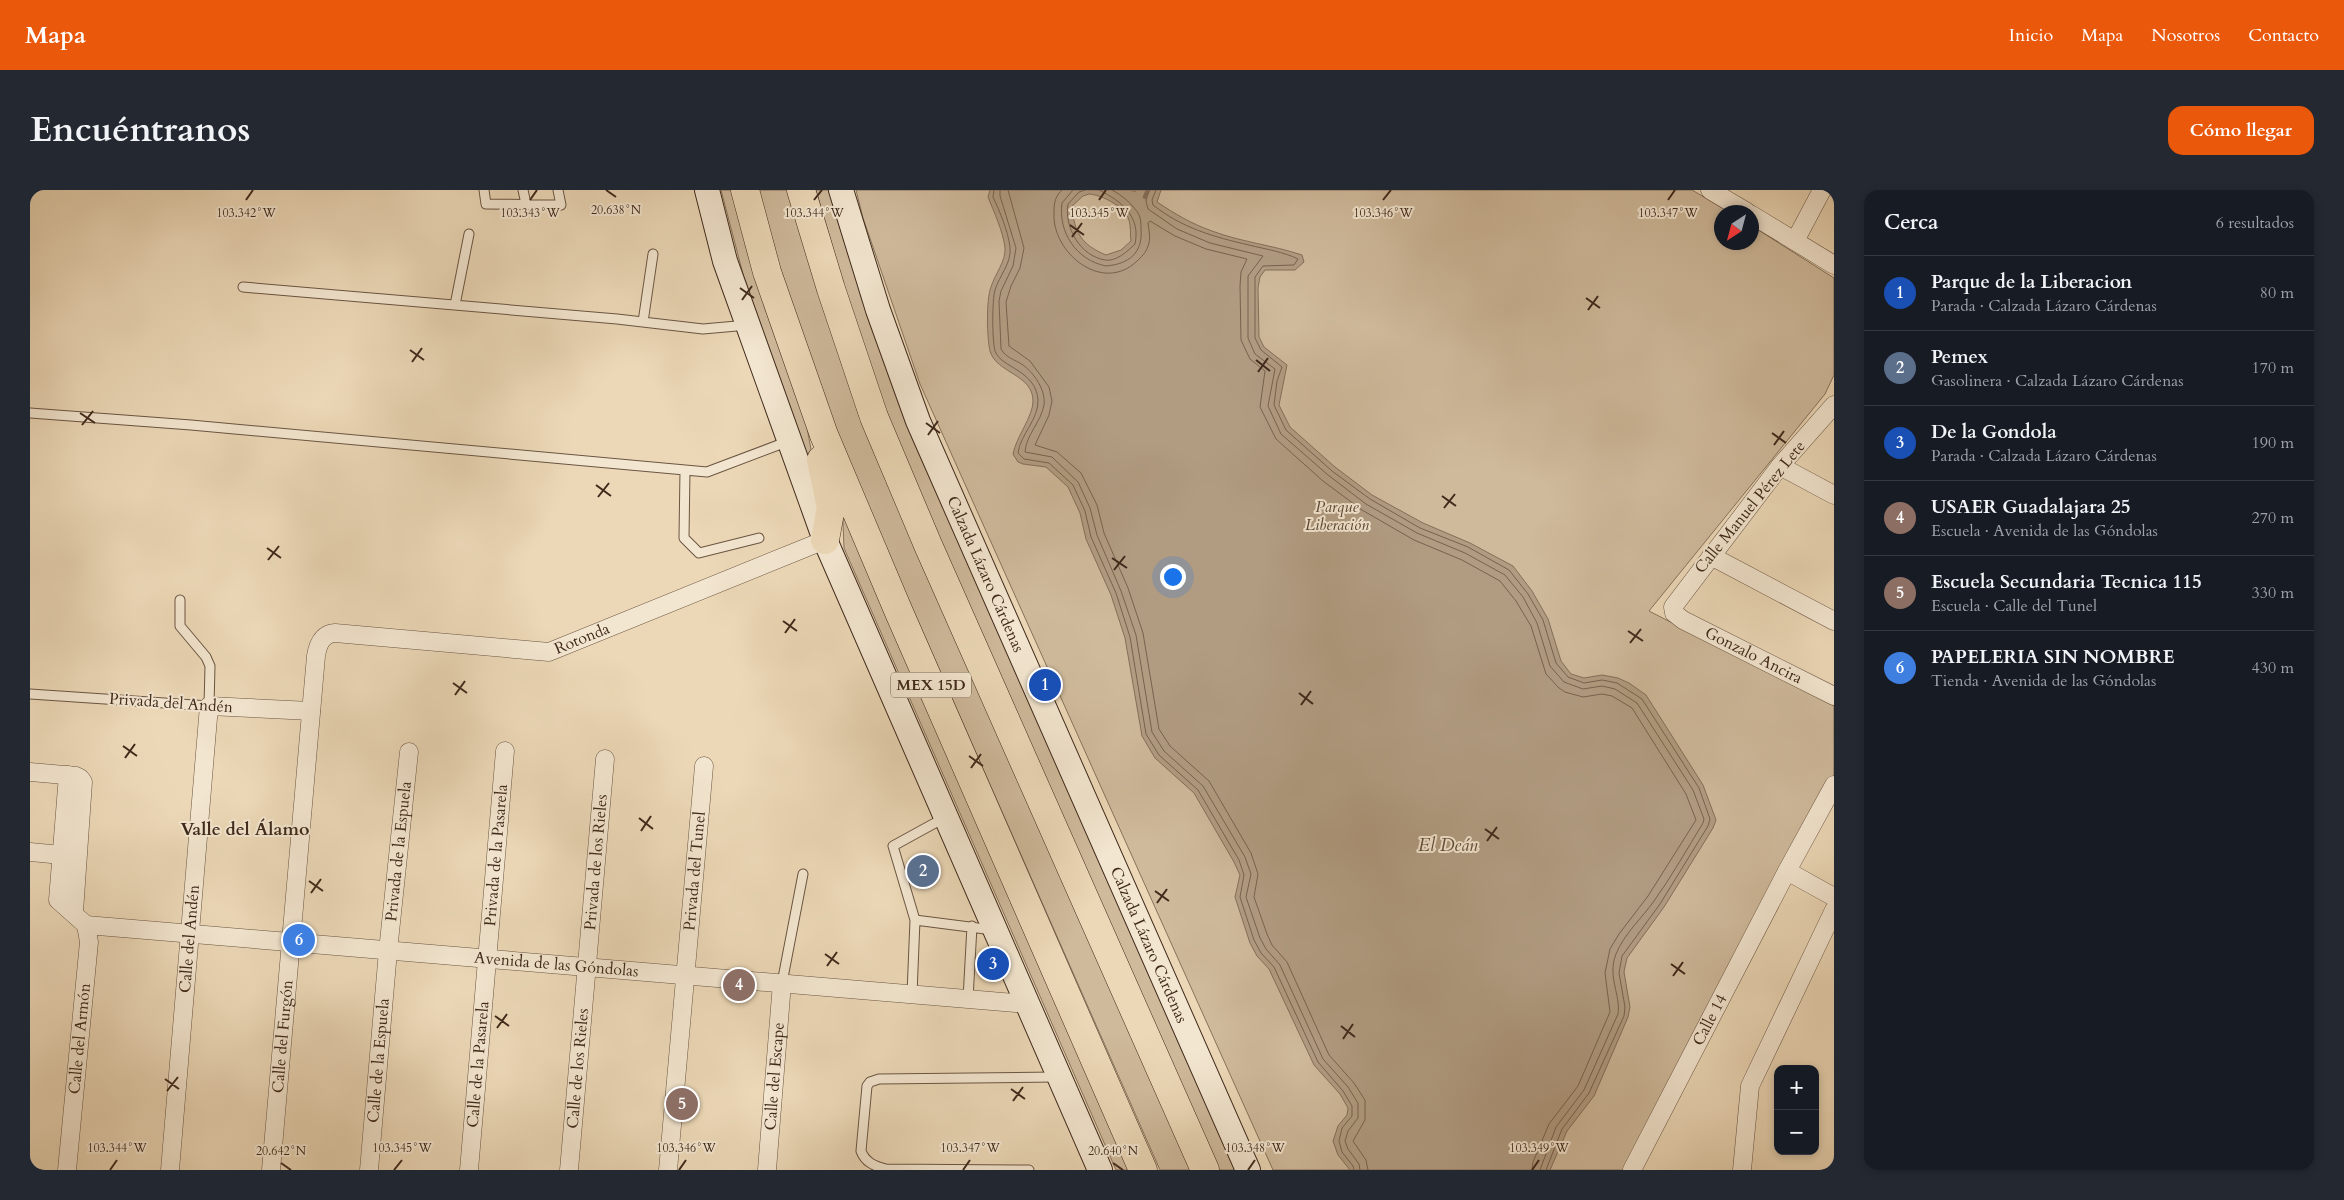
<!DOCTYPE html>
<html lang="es">
<head>
<meta charset="utf-8">
<style>
  :root { --surface:#171b24; --page:#242831; --text:#f1f3f6; --muted:#9ea1a6; --line:#363941; --accent:#ea580c }
  body { margin:0; font-family:Cardo,serif; background:var(--page); color:var(--text) }
  .controls { position:absolute; right:15px; bottom:15px; display:grid; overflow:hidden; border-radius:10px; box-shadow:0 2px 8px #0003 }
  .controls button { width:45px; height:45px; display:grid; place-items:center; padding:0; border:0; border-bottom:1px solid var(--line); background:var(--surface); color:var(--text); font:25px sans-serif }
  .compass { position:absolute; left:1684px; top:15px; width:45px; height:45px; border-radius:50%; background:var(--surface); box-shadow:0 2px 8px #0003; rotate:216deg }
  .you { position:absolute; left:1142px; top:386px; width:18px; height:18px; margin:-12px; border:4px solid #fff; border-radius:50%; background:#1a73e8; box-shadow:0 0 0 8px #1a73e833 }
  .badge { display:grid; place-items:center; width:32px; height:32px; border-radius:50%; background:var(--accent); color:#fff; font-size:16px; font-weight:700 }
  .pin { position:absolute; translate:-50% -50%; border:2px solid #fff; box-shadow:0 1px 5px #0006 }
  .list { margin:0; padding:0; list-style:none }
  h2 { display:flex; justify-content:space-between; align-items:center; height:65px; margin:0; padding:0 20px; font-size:21px }
  h2 small { font-size:16px; font-weight:400; color:var(--muted) }
  .list li { display:grid; grid-template-columns:32px 1fr auto; gap:15px; align-items:center; box-sizing:border-box; height:75px; padding:0 20px; border-top:1px solid var(--line) }
  .list b { display:block; font-size:19px; white-space:nowrap }
  .list p { margin:0; font-size:16px; white-space:nowrap; color:var(--muted) }
  .list em { font-size:16px; font-style:normal; color:var(--muted) }
  .map { position:relative; flex:none; width:1804px; height:980px; overflow:hidden; border-radius:15px }
  header { display:flex; align-items:center; gap:30px; box-sizing:border-box; height:70px; padding:0 25px; background:var(--accent); color:#fff }
  header strong { font-size:24px }
  nav { display:flex; gap:28px; margin-inline-start:auto; font-size:18px }
  .intro { display:flex; align-items:center; justify-content:space-between; box-sizing:border-box; height:120px; padding:0 30px }
  h1 { margin:0; font-size:35px }
  .button { padding:12px 22px; border-radius:15px; background:var(--accent); color:#fff; font-size:18px; font-weight:700 }
  main { display:flex; gap:30px; padding:0 30px }
  aside { flex:1; background:var(--surface); border-radius:15px; box-shadow:0 2px 8px #0003 }
  .map>svg:first-child { display:block }
  .green { fill:#cfba9c; stroke:#87725c }
  .water { fill:#b19c82; stroke:#836e59; fill-rule:evenodd }
  .lines { fill:none; stroke-linecap:round; stroke-linejoin:round }
  .shore { stroke:#78624e; stroke-width:1 }
  .stream { stroke:#836e59; stroke-width:4.5 }
  .service-casing { stroke:#6a5542; stroke-width:11 }
  .minor-casing { stroke:#6a5542; stroke-width:19 }
  .secondary-casing { stroke:#3f291b; stroke-width:26 }
  .motorway-casing { stroke:#3f291b; stroke-width:29 }
  .service { stroke:#f3e6d0; stroke-width:9 }
  .minor { stroke:#f3e6d0; stroke-width:18 }
  .secondary { stroke:#f3e6d0; stroke-width:24 }
  .motorway { stroke:#ecd8b7; stroke-width:28 }
  .ticks { fill:none; stroke:#3f291b; stroke-width:2 }
  .labels { text-anchor:middle; dominant-baseline:central; stroke-width:4; stroke-linejoin:round; paint-order:stroke }
  .shield { fill:#f3e6d0; stroke:#756251; stroke-width:1 }
  .shield-label { font-size:15px; font-weight:bold; fill:#3f291b }
  .park-label { font-size:16px; font-style:italic; fill:#5c4635; stroke:#f3e6d0 }
  .street-label { font-size:16px; fill:#3f291b; stroke:#f3e6d0 }
  .neighbourhood-label { font-size:18px; font-weight:bold; fill:#3f291b; stroke:#f3e6d0 }
  .water-label { font-size:18px; font-style:italic; fill:#614c3a; stroke:#f3e6d0 }
  .ticks-label { font-size:12px; text-anchor:middle; fill:#3f291b; stroke:#f3e6d0; stroke-width:4; stroke-linejoin:round; paint-order:stroke }
</style>
</head>
<body>
<header>
<strong>Mapa</strong>
<nav><a>Inicio</a><a>Mapa</a><a>Nosotros</a><a>Contacto</a></nav>
</header>
<div class="intro"><h1>Encuéntranos</h1><a class="button">Cómo llegar</a></div>
<main>
<div class="map">
<svg width="1804" height="980" viewBox="0 0 1804 980">
  <rect width="100%" height="100%" fill="#ecd8b7"/>
  <filter id="stains"><feTurbulence type="fractalNoise" baseFrequency=".004" numOctaves="4"/><feColorMatrix values="0 0 0 0 .2 0 0 0 0 .09 0 0 0 0 .02 0 0 0 .5 -.17"/></filter>
  <radialGradient id="worn" r=".72"><stop offset=".6" stop-color="#630" stop-opacity="0"/><stop offset="1" stop-color="#630" stop-opacity=".3"/></radialGradient>
  <path class="green" d="M691,0H706L770,200L790,308L713,84Z
    M725,0H761L1166,980H1130L817,270L763,125Z
    M786,0H802L831,107L879,241L1208,980H1189L865,248L819,113Z
    M826,0H1662L1699,22H1692V52H1722V36L1804,88V185L1795,204L1619,421L1804,516V587L1598,980H1243L890,194L833,28Z
    M812,307L1107,980H1086L814,358Z"/>
  <path class="water" d="M960,0H1101L1105,2V0H1131L1127,12C1145,24 1162,34 1182,41C1211,52 1242,55 1272,65L1274,72L1265,80H1235L1230,87L1228,98L1229,147L1234,157L1257,175L1249,215L1260,237L1305,277L1342,305L1393,333L1440,353L1483,376L1502,401L1518,429L1531,471L1541,484L1554,488L1572,485L1588,488L1599,493L1616,505L1673,595L1686,630L1683,638L1634,717L1597,768L1594,782L1600,817L1598,827L1564,906L1537,941L1520,980H1320L1308,965L1303,951L1308,936L1317,925L1318,918L1310,904L1284,875L1239,779L1227,766L1220,753L1205,707L1210,685L1204,672L1164,603L1125,568L1112,546L1095,448L1081,405L1056,349L1050,323L1038,297L1016,277L993,274L988,272L983,264C986,247 1003,227 1003,211C1003,184 966,183 960,161C957,149 956,109 961,97C965,84 976,71 975,58C973,41 964,22 958,7ZM1059,4C1072,5 1094,16 1099,30C1101,36 1100,45 1101,51L1091,60L1076,65C1052,55 1044,43 1042,16L1053,6Z"/>
  <g class="lines">
    <path class="shore" d="M964,0L963,7C970,22 978,41 980,57C982,73 969,86 965,100C962,110 962,150 965,161C971,178 1006,180 1008,210C1009,229 990,245 988,263L994,269L1019,273L1043,295L1055,321L1061,347L1086,403L1100,447L1116,544L1129,565L1168,600L1209,670L1214,685L1210,707L1224,750L1231,763L1244,777L1288,872L1313,901L1322,916V926L1312,938L1309,951L1312,962L1323,976L1324,980
      M970,0V6L986,58L983,76L971,101L969,111L971,159C976,168 984,169 993,175C1004,183 1016,200 1014,215C1011,232 996,245 995,262L1022,267L1048,292L1060,318L1067,345L1091,401L1106,445L1122,542L1134,561L1173,596L1215,667L1221,684L1216,707L1230,748L1236,759L1250,775L1293,869L1318,897L1328,913V928L1318,941L1315,951L1318,959L1329,974L1330,980
      M978,0L994,58L990,78L981,96L976,112L979,156L1000,171L1019,197L1022,211L1019,225L1005,255L1027,262L1051,283L1067,315L1074,343L1098,398L1113,443L1129,539L1140,556L1179,591L1221,663L1228,684L1224,707L1237,744L1242,755L1257,772L1299,865L1324,893L1335,910V930L1323,951L1336,970L1338,980
      M1032,0C1023,8 1024,17 1024,28C1026,66 1074,103 1107,71C1111,67 1116,63 1118,56C1121,49 1119,41 1118,33L1120,31L1145,46L1176,59L1217,69L1211,82L1210,96L1211,150L1220,169L1235,181L1230,217L1246,249L1293,291L1332,320L1384,350L1432,370L1470,391L1486,411L1501,436L1516,484L1529,498L1535,502L1553,507L1572,504L1582,506L1602,518L1656,604L1666,630L1618,706L1589,744L1580,759L1575,783L1580,822L1548,896L1519,934L1503,972L1502,980
      M1043,0L1032,13C1028,42 1046,70 1076,76C1099,74 1113,63 1111,39C1111,34 1111,28 1108,23C1101,13 1093,6 1082,0
      M1055,0L1049,2L1038,14C1034,37 1050,66 1075,70C1086,72 1098,61 1105,54C1111,26 1091,11 1069,0
      M1119,0L1116,11L1118,19L1147,39L1180,53L1233,66L1218,86V148L1225,164L1245,179L1238,216L1251,244L1298,285L1336,314L1387,343L1435,363L1475,385L1493,407L1507,433L1520,476L1534,492L1553,499L1572,496L1585,499L1607,513L1663,600L1674,629L1673,633C1657,659 1642,686 1624,711C1612,728 1594,744 1586,764C1577,787 1591,805 1588,824L1554,900L1526,937L1510,980
      M1126,0L1122,10L1123,15C1152,38 1184,47 1219,55C1235,59 1254,62 1268,69L1264,75L1233,76L1225,87V148L1231,160L1252,177L1247,191L1244,215L1256,240L1302,281L1340,309L1390,338L1438,357L1479,380L1498,404L1513,430L1526,473L1538,487L1554,493L1572,490L1587,493L1612,509L1669,598L1680,629L1678,636L1630,714L1592,766L1589,783L1595,817L1594,826L1559,903L1532,939L1516,980"/>
    <path class="stream" d="M1115,7L1118,0"/>
    <g class="service-casing">
      <path id="service" d="M454,0L456,14L531,15L528,0
        M493,0L496,14
        M213,97L587,129L673,139L718,135
        M425,115L439,44
        M613,132L623,64
        M0,223L161,235L677,282L759,251
        M655,280L654,348L669,363L729,348
        M0,504L179,516L180,476L176,467L150,436V410
        M885,730L863,656L914,628
        M752,793L773,684
        M882,804L885,730L963,740
        M938,809L942,736
        M999,980L856,979C844,976 835,972 831,961L837,896L840,892L849,889L1026,887"/>
    </g>
    <g class="minor-casing">
      <g id="minor">
        <path d="M1680,0L1717,22"/>
        <path d="M1722,25L1804,75"/>
        <path d="M1765,51L1792,0"/>
        <path id="s1" d="M1804,215L1750,276L1643,417L1644,423L1653,430L1804,506"/>
        <path d="M1750,276L1804,305"/>
        <path d="M1681,366L1804,431"/>
        <path d="M0,582L46,586L50,588L53,592L44,722"/>
        <path d="M0,662L42,666"/>
        <path d="M1757,681L1804,707"/>
        <path id="s2" d="M56,735L997,814"/>
        <path id="s3" d="M37,980L59,752L56,735L28,710L38,585"/>
        <path id="s4" d="M140,980L179,516L281,521"/>
        <path id="s5" d="M241,980L286,466C288,454 292,444 305,443L519,462L795,350"/>
        <path id="s6" d="M339,980L358,761L379,562"/>
        <path id="s7" d="M439,980L475,561"/>
        <path id="s8" d="M539,980L575,569"/>
        <path id="s9" d="M638,980L674,576"/>
        <path id="s10" d="M737,980L752,793"/>
        <path id="s11" d="M1602,980L1757,681L1804,595"/>
        <path d="M1712,980L1720,896L1804,720"/>
      </g>
    </g>
    <g class="secondary-casing">
      <g id="secondary">
        <path d="M677,0L695,71L795,350L1070,980"/>
        <path id="s12" d="M811,0L848,120L888,231L1218,980"/>
      </g>
    </g>
    <g class="motorway-casing">
      <path id="motorway" d="M715,0L737,82L794,245L868,420L1113,980
        M771,0L801,99L844,227L898,355L1175,980
        M791,270L801,317L795,350"/>
    </g>
    <use href="#service" class="service"/>
    <use href="#minor" class="minor"/>
    <use href="#secondary" class="secondary"/>
    <use href="#motorway" class="motorway"/>
  </g>
  <path class="ticks" d="M576,0L586,7M216,10L223,0M500,10L507,0M784,10L792,0M1069,10L1076,0M1353,10L1361,0M1638,10L1645,0M1040,35L1054,45M1042,47L1052,33M710,98L724,108M1556,108L1570,118M712,110L722,96M1558,120L1568,106M380,160L394,170M1226,170L1240,181M382,172L392,158M1228,182L1238,168M50,223L65,233M896,233L910,243M52,235L63,221M1742,243L1756,253M898,245L908,231M1744,255L1754,241M566,295L581,306M1412,306L1426,316M568,307L579,293M1414,318L1425,304M237,358L251,368M1082,368L1097,378M238,370L249,356M1084,380L1095,366M753,431L767,441M1598,441L1613,451M755,443L765,429M1600,453L1611,439M423,493L437,503M1269,503L1283,514M425,505L435,491M1271,515L1281,501M93,556L107,566M939,566L953,576M95,568L105,554M941,578L951,564M609,628L623,639M1455,639L1469,649M611,641L621,626M1457,651L1467,637M279,691L293,701M1125,701L1139,711M281,703L291,689M1127,713L1137,699M795,764L809,774M1641,774L1655,784M797,776L807,762M1643,786L1653,772M465,826L479,836M1311,836L1325,847M467,838L477,824M1313,849L1323,834M135,889L149,899M981,899L995,909M137,901L148,887M983,911L993,897M251,973L261,980M1083,973L1093,980M80,980L87,970M364,980L372,970M649,980L656,970M933,980L940,970M1218,980L1225,970M1502,980L1509,970"/>
  <g class="labels">
    <rect class="shield" x="861" y="482.5" width="80" height="25" rx="4"/>
    <g class="shield-label">
      <text x="901" y="495">MEX 15D</text>
    </g>
    <g class="park-label">
      <text x="1307" y="317">Parque<tspan x="1307" dy="18">Liberación</tspan></text>
    </g>
    <g class="street-label">
      <text transform="translate(1720 317) rotate(-51)">Calle Manuel Pérez Lete</text>
      <text stroke="none"><textPath href="#s12" startOffset="411">Calzada Lázaro Cárdenas</textPath></text>
      <text stroke="none"><textPath href="#s5" startOffset="799">Rotonda</textPath></text>
      <text stroke="none"><textPath href="#s1" startOffset="355">Gonzalo Ancira</textPath></text>
      <text transform="translate(141 513) rotate(4)">Privada del Andén</text>
      <text stroke="none"><textPath href="#s6" startOffset="320">Privada de la Espuela</textPath></text>
      <text stroke="none"><textPath href="#s7" startOffset="316">Privada de la Pasarela</textPath></text>
      <text stroke="none"><textPath href="#s8" startOffset="309">Privada de los Rieles</textPath></text>
      <text stroke="none"><textPath href="#s9" startOffset="300">Privada del Tunel</textPath></text>
      <text stroke="none"><textPath href="#s4" startOffset="232">Calle del Andén</textPath></text>
      <text stroke="none"><textPath href="#s12" startOffset="816">Calzada Lázaro Cárdenas</textPath></text>
      <text stroke="none"><textPath href="#s2" startOffset="472">Avenida de las Góndolas</textPath></text>
      <text stroke="none"><textPath href="#s11" startOffset="169">Calle 14</textPath></text>
      <text stroke="none"><textPath href="#s5" startOffset="134">Calle del Furgón</textPath></text>
      <text stroke="none"><textPath href="#s3" startOffset="132">Calle del Armón</textPath></text>
      <text stroke="none"><textPath href="#s6" startOffset="110">Calle de la Espuela</textPath></text>
      <text stroke="none"><textPath href="#s7" startOffset="106">Calle de la Pasarela</textPath></text>
      <text stroke="none"><textPath href="#s8" startOffset="102">Calle de los Rieles</textPath></text>
      <text stroke="none"><textPath href="#s10" startOffset="94">Calle del Escape</textPath></text>
    </g>
    <g class="neighbourhood-label">
      <text x="215" y="639">Valle del Álamo</text>
    </g>
    <g class="water-label">
      <text x="1418" y="655">El Deán</text>
    </g>
  </g>
  <g class="ticks-label">
    <text x="586" y="24">20.638°N</text>
    <text x="500" y="27">103.343°W</text>
    <text x="784" y="27">103.344°W</text>
    <text x="1069" y="27">103.345°W</text>
    <text x="1353" y="27">103.346°W</text>
    <text x="1638" y="27">103.347°W</text>
    <text x="216" y="27">103.342°W</text>
    <text x="87" y="962">103.344°W</text>
    <text x="372" y="962">103.345°W</text>
    <text x="656" y="962">103.346°W</text>
    <text x="940" y="962">103.347°W</text>
    <text x="1225" y="962">103.348°W</text>
    <text x="1509" y="962">103.349°W</text>
    <text x="251" y="965">20.642°N</text>
    <text x="1083" y="965">20.640°N</text>
  </g>
  <rect width="100%" height="100%" filter="url(#stains)"/>
  <rect width="100%" height="100%" fill="url(#worn)"/>
</svg>
<div class="controls">
<button>+</button>
<button>−</button>
</div>
<svg class="compass" viewBox="-18 -18 36 36"><path d="M0-13l5 13h-10z" fill="#e53935"/><path d="M0 13l5-13h-10z" fill="#9ea1a6"/></svg>
<div class="you"></div>
<div class="pin badge" style="left:1015px;top:495px;background:#1a4fb4">1</div>
<div class="pin badge" style="left:893px;top:681px;background:#5c6f8a">2</div>
<div class="pin badge" style="left:963px;top:774px;background:#1a4fb4">3</div>
<div class="pin badge" style="left:709px;top:795px;background:#8d6e63">4</div>
<div class="pin badge" style="left:652px;top:914px;background:#8d6e63">5</div>
<div class="pin badge" style="left:269px;top:750px;background:#3f7fe0">6</div>
</div>
<aside>
<h2>Cerca<small>6 resultados</small></h2>
<ul class="list">
<li><span class="badge" style="background:#1a4fb4">1</span><div><b>Parque de la Liberacion</b><p>Parada · Calzada Lázaro Cárdenas</p></div><em>80 m</em></li>
<li><span class="badge" style="background:#5c6f8a">2</span><div><b>Pemex</b><p>Gasolinera · Calzada Lázaro Cárdenas</p></div><em>170 m</em></li>
<li><span class="badge" style="background:#1a4fb4">3</span><div><b>De la Gondola</b><p>Parada · Calzada Lázaro Cárdenas</p></div><em>190 m</em></li>
<li><span class="badge" style="background:#8d6e63">4</span><div><b>USAER Guadalajara 25</b><p>Escuela · Avenida de las Góndolas</p></div><em>270 m</em></li>
<li><span class="badge" style="background:#8d6e63">5</span><div><b>Escuela Secundaria Tecnica 115</b><p>Escuela · Calle del Tunel</p></div><em>330 m</em></li>
<li><span class="badge" style="background:#3f7fe0">6</span><div><b>PAPELERIA SIN NOMBRE</b><p>Tienda · Avenida de las Góndolas</p></div><em>430 m</em></li>
</ul>
</aside>
</main>
</body>
</html>
